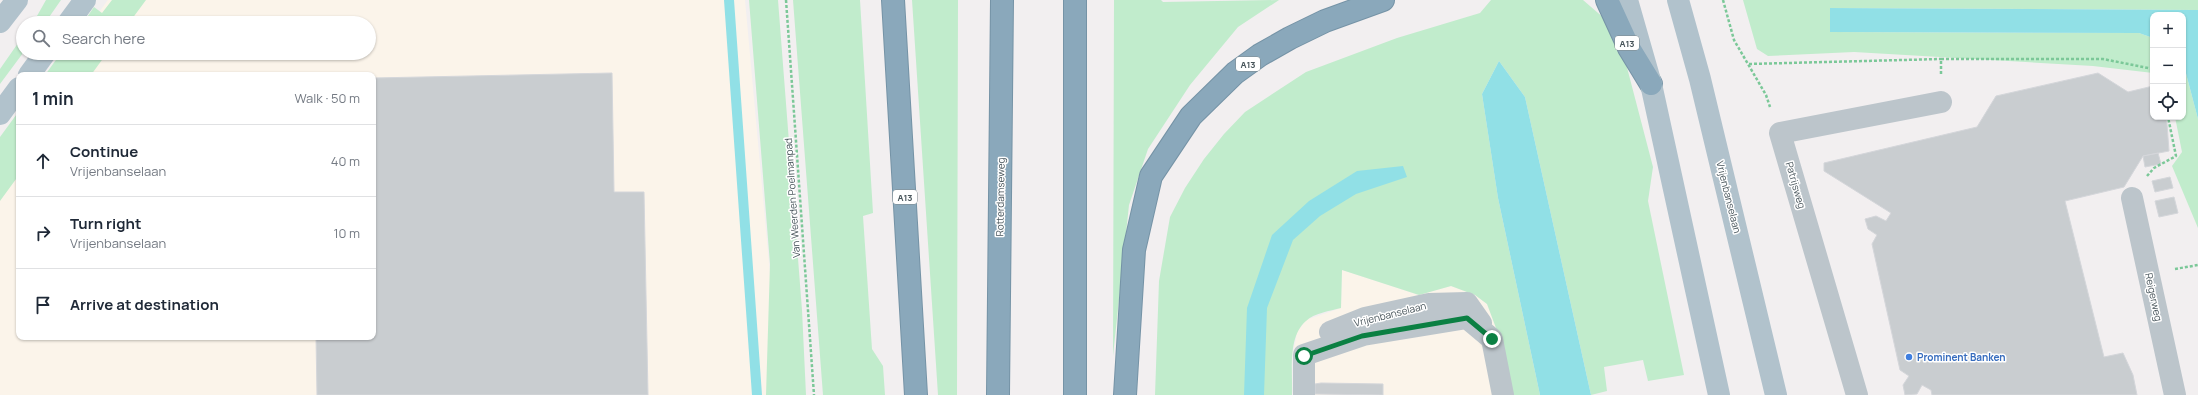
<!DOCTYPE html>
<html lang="en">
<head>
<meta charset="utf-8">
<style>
  :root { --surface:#fff; --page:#f2f2f3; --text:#1f2937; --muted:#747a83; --line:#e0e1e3 }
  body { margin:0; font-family:Manrope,sans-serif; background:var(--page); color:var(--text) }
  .controls { position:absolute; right:12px; top:12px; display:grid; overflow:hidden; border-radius:8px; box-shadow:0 1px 3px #0004 }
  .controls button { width:36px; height:36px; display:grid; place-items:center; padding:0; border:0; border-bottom:1px solid var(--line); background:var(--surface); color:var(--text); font:20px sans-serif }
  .stop { position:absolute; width:12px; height:12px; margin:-9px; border:3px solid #0b8043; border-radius:50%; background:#fff }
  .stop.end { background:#0b8043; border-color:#fff; box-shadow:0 1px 4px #0008 }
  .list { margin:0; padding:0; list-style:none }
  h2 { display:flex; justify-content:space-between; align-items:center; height:52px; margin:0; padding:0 16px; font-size:17px }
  h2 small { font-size:13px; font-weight:400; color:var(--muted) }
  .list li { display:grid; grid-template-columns:26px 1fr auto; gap:12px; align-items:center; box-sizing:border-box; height:72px; padding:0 16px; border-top:1px solid var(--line) }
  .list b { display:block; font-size:15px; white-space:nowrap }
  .list p { margin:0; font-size:13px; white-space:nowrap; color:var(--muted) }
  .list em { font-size:13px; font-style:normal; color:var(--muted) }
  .icon { flex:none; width:22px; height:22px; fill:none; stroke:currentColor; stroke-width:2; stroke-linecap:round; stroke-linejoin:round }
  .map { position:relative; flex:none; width:2198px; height:395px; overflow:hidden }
  .search { position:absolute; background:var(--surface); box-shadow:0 1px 3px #0004; left:16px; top:16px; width:360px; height:44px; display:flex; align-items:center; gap:10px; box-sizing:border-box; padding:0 14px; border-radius:22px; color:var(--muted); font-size:15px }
  .panel { position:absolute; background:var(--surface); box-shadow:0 1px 3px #0004; left:16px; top:72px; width:360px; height:268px; border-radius:8px }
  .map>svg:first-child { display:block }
  .commercial { fill:#fbf4ea }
  .green { fill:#c1eccc }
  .water { fill:#91e0e6 }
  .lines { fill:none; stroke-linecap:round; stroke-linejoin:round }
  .stream { stroke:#91e0e6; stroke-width:10 }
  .building { fill:#c9cdd0; stroke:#d4d6da }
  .highway-casing { stroke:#7593a6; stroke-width:24 }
  .path { stroke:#7bc898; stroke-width:2.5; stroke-dasharray:3 2; stroke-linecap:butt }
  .minor { stroke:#bcc5cb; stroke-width:22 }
  .major { stroke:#b1c2cc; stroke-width:22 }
  .highway { stroke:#8aa8bb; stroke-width:22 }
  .route { stroke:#0b8043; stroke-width:5 }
  .shop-dot { fill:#3f7fe0; stroke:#fff; stroke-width:1.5 }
  .labels { text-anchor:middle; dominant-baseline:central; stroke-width:3; stroke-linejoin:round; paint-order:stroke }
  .shield { fill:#fff; stroke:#7f888c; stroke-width:1 }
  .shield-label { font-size:9px; font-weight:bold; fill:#48555b }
  .street-label { font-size:10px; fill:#48555b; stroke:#fff }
  .shop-label { font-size:10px; font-weight:bold; fill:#366cbe; stroke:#fff; text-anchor:start }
</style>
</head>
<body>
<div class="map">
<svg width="2198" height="395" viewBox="0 0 2198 395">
  <rect width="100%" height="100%" fill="#f2eff0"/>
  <path class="commercial" d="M108,0H745L781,395H0V150L19,124V337H373V75H54L70,53H369V23H91Z
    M1342,270L1419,295L1451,286L1475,295L1487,304L1496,328L1512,395H1293V356L1297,332L1306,320L1341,308Z"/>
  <path class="green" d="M46,0H61L45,23H33Z
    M112,0H146L129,23H83L94,7L102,13Z
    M749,0H778L802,310L806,395H766L770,264Z
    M793,0H860L873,213L863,216L872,349L883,366L885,395H823Z
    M912,0H958L957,395H938Z
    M1114,0H1161L1163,2L1279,0L1238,27L1190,85L1148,149L1129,205L1113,356Z
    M1491,0H1583L1612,25L1624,56L1653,167L1648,201L1684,375L1648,381L1643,360L1604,367L1607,391L1591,395L1525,97L1499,61L1482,94L1498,198L1540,395H1512L1496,328L1487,304L1475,295L1451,286L1419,295L1342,270L1341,308C1330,311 1314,313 1306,321C1287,337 1293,373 1292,395H1155L1159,281L1170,217L1185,188L1204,159L1224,134L1245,112L1306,72L1397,38L1480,13Z
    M1743,0H2198V10L1831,8V32L2139,33L2153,38V73L2093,66L1854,52L1768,56L1757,49Z
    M23,36V53L0,84V69Z
    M61,53H107L91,75H45Z
    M2183,62L2198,119V228L2172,166L2182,152L2175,117H2183Z
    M19,111V175L0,201V137Z"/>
  <path class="water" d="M1830,8L2198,10V119L2183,62V15H2153V38L2139,33L1830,32Z
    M1499,61L1525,97L1591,395H1540L1498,198L1482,94Z
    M1403,166L1407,177L1356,194L1320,216L1293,240L1267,308L1264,395H1244L1247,308L1272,235L1309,201L1357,171Z"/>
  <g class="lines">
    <path class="stream" d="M729,0L757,395"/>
  </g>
  <path class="building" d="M612,73L614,192H644L648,395H317L316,337H373V78Z
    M2098,73L2128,92L2153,86V117H2166L2167,124L2169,151L2143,156L2124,187L2065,201L2104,357L2123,353L2133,375L2137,395H1932L1931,390L1922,385L1917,394L1905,395L1903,385L1909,376L1900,370L1872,244L1877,235L1868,229L1865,219L1876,216L1886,221L1891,213L1824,171V163L1977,127L1996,96Z
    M2158,153L2161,164L2145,167L2143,156Z
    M2170,177L2173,188L2155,192L2152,181Z
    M2174,197L2178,213L2159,217L2155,201Z
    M1321,383L1383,384V395L1315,394V384Z"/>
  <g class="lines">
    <g class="highway-casing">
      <path id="highway" d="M893,0L916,395
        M1607,0L1629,48L1651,84
        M998,395L1002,0
        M1075,395V0
        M1125,395L1134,250L1151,176L1191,116L1235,73L1260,55L1290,38L1325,21L1383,0"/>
    </g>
    <path class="path" d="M786,0L814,395
      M1723,0L1734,40L1766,95L1770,107
      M1749,64L1941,59
      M1941,74V59H2103L2153,69
      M2147,176L2154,168L2176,156L2168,117
      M2175,269L2198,265"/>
    <path class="minor" d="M2132,198L2175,395
      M1330,332L1365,318L1429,304L1467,303L1481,323
      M1304,395V355L1363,335L1467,318L1492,339L1503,395
      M1857,395L1780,133L1941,102"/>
    <path class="major" d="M1627,0L1651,84L1719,395
      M1678,0L1700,79L1776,395
      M0,22L17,0
      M68,23L85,0
      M29,75L45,53
      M0,114L19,88"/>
    <use href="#highway" class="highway"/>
  </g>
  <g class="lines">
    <path class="route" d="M1304,356L1362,336L1467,318L1492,339"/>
  </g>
  <circle class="shop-dot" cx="1909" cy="357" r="4"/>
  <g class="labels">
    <g class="shield">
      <rect x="1615" y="36" width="24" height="14" rx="3"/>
      <rect x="1236" y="57" width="24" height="14" rx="3"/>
      <rect x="893" y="190" width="24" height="14" rx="3"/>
    </g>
    <g class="shield-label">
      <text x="1627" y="43">A13</text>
      <text x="1248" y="64">A13</text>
      <text x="905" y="197">A13</text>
    </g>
    <g class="street-label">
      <text transform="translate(1796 185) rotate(74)">Patrijsweg</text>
      <text transform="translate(1000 197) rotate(-89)">Rotterdamseweg</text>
      <text transform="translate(1729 197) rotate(76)">Vrijenbanselaan</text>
      <text transform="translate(792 198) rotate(-94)">Van Weerden Poelmanpad</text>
      <text transform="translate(2154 297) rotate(78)">Reigerweg</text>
      <text transform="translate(1390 314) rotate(-14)">Vrijenbanselaan</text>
    </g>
    <g class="shop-label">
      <text x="1917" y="357">Prominent Banken</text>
    </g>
  </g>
</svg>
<div class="controls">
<button>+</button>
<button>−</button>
<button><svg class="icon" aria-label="locate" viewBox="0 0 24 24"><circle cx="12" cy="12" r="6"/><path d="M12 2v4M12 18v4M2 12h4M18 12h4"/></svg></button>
</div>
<div class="stop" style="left:1304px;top:356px"></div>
<div class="stop end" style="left:1492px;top:339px"></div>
<div class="search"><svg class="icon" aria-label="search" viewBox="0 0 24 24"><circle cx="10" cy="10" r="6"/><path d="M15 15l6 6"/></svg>Search here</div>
<section class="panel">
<h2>1 min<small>Walk · 50 m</small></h2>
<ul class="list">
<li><svg class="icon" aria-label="ahead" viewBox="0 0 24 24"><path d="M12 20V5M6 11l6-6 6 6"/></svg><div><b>Continue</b><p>Vrijenbanselaan</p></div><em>40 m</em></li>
<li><svg class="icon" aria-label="right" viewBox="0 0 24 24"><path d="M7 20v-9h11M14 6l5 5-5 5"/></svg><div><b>Turn right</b><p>Vrijenbanselaan</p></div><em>10 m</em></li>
<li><svg class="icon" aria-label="arrive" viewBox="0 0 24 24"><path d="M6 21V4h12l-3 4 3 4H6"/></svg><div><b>Arrive at destination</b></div></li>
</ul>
</section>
</div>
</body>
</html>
